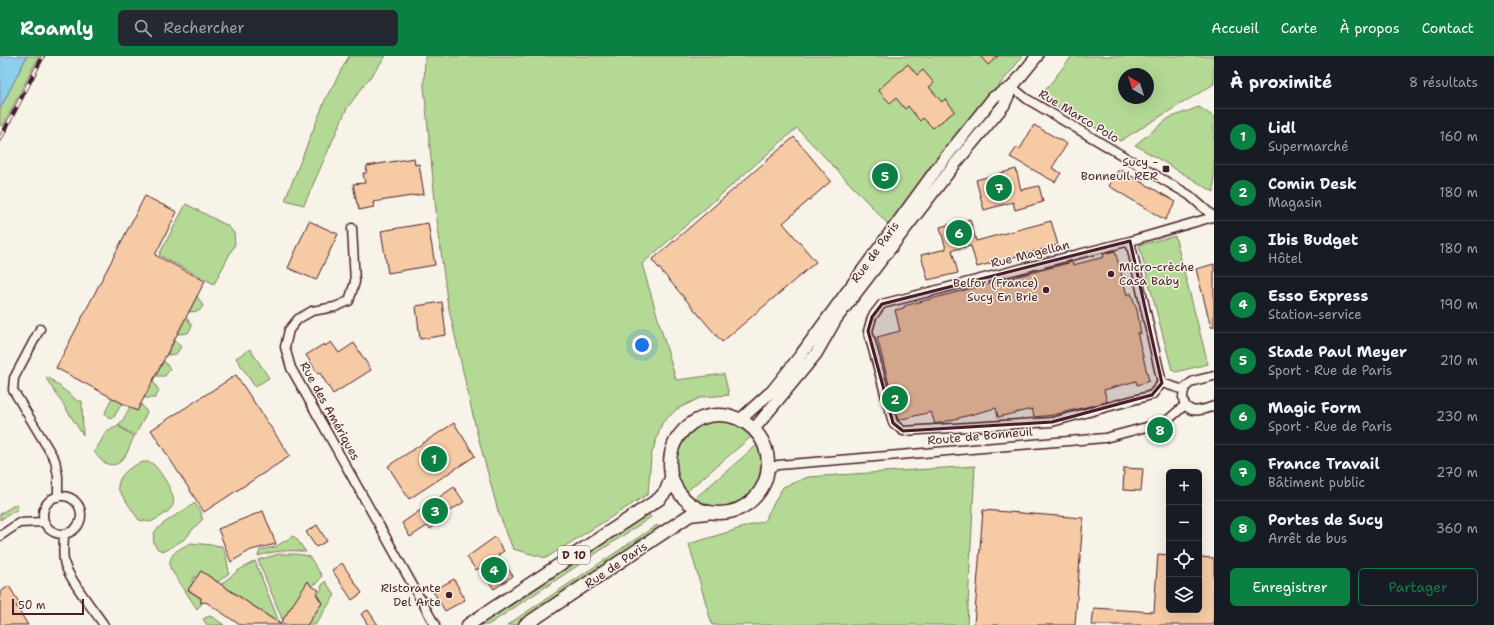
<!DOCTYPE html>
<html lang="fr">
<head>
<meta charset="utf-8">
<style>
  :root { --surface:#171b24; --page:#242831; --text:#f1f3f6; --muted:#9ea1a6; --line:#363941; --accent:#0b8043 }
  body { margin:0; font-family:"Shantell Sans",sans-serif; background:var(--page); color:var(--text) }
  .controls { position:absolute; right:12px; bottom:12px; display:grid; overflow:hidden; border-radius:6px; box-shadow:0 4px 16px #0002 }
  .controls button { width:36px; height:36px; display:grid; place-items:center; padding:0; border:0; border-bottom:1px solid var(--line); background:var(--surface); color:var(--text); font:20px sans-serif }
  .compass { position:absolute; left:1118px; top:12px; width:36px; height:36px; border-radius:50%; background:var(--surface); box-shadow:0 4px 16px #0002; rotate:321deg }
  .scale { position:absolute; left:12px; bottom:10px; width:72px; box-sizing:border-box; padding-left:4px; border:2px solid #4a1f2b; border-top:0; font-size:11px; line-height:14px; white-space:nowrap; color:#4a1f2b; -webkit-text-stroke:3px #f7f3e8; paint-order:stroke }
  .you { position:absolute; left:642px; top:289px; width:14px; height:14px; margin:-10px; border:3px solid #fff; border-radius:50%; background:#1a73e8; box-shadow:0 0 0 6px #1a73e833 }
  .badge { display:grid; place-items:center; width:26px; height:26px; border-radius:50%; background:var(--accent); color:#fff; font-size:13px; font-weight:700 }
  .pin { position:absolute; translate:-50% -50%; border:2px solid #fff; box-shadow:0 1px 4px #0006 }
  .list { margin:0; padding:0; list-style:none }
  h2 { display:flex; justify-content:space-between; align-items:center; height:52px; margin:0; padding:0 16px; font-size:17px }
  h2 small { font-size:13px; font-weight:400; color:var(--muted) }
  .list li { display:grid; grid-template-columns:26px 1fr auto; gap:12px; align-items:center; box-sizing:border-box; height:56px; padding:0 16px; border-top:1px solid var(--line) }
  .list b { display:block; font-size:15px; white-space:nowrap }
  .list p { margin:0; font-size:13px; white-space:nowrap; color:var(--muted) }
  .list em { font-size:13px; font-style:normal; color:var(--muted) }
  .actions { display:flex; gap:8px; padding:12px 16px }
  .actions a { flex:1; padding:9px 0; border:1px solid var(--accent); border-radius:6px; text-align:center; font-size:14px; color:var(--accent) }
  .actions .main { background:var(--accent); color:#fff }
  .icon { flex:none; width:22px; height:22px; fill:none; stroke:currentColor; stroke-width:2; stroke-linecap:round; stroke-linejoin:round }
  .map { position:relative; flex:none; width:1214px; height:569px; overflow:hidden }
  header { display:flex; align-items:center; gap:24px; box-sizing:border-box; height:56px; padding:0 20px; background:var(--accent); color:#fff }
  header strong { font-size:19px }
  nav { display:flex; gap:22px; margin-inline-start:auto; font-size:14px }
  .search { width:280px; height:36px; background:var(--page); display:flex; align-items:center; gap:10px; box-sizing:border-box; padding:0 14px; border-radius:6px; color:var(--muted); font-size:15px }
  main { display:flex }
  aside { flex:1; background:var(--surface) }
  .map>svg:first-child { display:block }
  .green { fill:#b3d995; stroke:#7e7c60; fill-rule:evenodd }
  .water { fill:#8dcdee; stroke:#7287a0 }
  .building { fill:#f5caa4; stroke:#4a1f2b }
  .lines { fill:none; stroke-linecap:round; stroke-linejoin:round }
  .street-casing { stroke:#4a1f2b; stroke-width:11 }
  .secondary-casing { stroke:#4a1f2b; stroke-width:14 }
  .primary-casing { stroke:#4a1f2b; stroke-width:15 }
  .street { stroke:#f7f3e8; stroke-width:8 }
  .secondary { stroke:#f7f3e8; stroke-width:11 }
  .primary { stroke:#f7f3e8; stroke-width:12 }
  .rail-casing { stroke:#4a1f2b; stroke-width:4.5 }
  .rail { stroke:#f7f3e8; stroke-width:3; stroke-dasharray:9; stroke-linecap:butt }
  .marked { fill:#4a1f2b; fill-opacity:0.2; stroke:#4a1f2b; stroke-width:3; stroke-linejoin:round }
  .poi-dot { fill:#4a1f2b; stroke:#f7f3e8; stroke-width:1.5 }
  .labels { text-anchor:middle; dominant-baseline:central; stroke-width:3; stroke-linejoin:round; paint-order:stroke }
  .shield { fill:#f7f3e8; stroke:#7e5f64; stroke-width:1 }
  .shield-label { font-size:11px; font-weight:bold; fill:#4a1f2b }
  .street-label { font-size:12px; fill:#4a1f2b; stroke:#f7f3e8 }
  .poi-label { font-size:12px; fill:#4a1f2b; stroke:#f7f3e8; text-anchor:end }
</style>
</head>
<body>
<header>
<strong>Roamly</strong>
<div class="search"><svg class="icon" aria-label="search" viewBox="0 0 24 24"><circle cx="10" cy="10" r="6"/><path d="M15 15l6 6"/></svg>Rechercher</div>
<nav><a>Accueil</a><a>Carte</a><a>À propos</a><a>Contact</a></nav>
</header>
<main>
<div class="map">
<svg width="1214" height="569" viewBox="0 0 1214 569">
  <rect width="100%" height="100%" fill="#f7f3e8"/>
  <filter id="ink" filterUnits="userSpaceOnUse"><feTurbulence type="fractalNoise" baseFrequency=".025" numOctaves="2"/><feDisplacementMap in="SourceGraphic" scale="8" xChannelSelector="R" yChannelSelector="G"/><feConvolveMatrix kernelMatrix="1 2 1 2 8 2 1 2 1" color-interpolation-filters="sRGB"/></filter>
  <g filter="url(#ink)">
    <path class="green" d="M27,0H39L3,70L0,69V53Z
      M349,0H386L347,52L304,149L285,144L326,42Z
      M425,0H1023L888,168L797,72L642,208L676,324L724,318L729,339L702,341L677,353L662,367L651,400L648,438L546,502L513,493L498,455L476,373L447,244L436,155L424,30Z
      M1072,0H1214V28L1120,85L1050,47L1043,37ZM1124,18H1148V42H1124Z
      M1199,51L1214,61V136L1135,89L1169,62Z
      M186,148L228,170L234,177L235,188L214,228L159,199Z
      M1175,180L1208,308L1176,316L1172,314L1139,189Z
      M197,240L203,250L199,255L189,256Z
      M186,261L192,270L188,277L178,278Z
      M175,284L181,291L176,298L167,299Z
      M250,293L269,322L255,331L236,302Z
      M164,305L170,313L165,320H156Z
      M48,321L74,342L77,345H82L83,379L46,322Z
      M153,325L159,335L155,342H144Z
      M112,341L122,347L114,361L109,362L105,357Z
      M141,348L147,356L135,380L118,369L123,364L130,351L137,355Z
      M717,365C731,365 742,370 752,380L686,436C661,407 682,370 717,365Z
      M118,370L134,381C130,388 128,398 122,404C111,415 100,405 94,395L100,387L106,376Z
      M757,389C770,420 749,455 714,451C707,450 699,448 694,443Z
      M144,406C147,406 150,406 153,408C160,414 177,440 173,449C170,456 158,462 151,466L139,464L118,433C117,419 132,409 144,406Z
      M975,410L967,569H712L689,488L764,465L783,431L808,421Z
      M195,447L202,458L201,460L203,463L193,473L186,482L167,494C164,495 161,495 158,493C152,488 152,478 157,473C166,464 184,455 195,447Z
      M16,448L18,453L0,464V458Z
      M647,456L651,461L488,569H477Z
      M657,469L660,474L517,569H507Z
      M293,480L296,482L306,496C290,493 273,495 258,500L260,494L275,491Z
      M191,487L222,490L226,499L229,517L218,526L201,515L196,522L194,521L192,525L193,526L188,534L201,543V549L197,553L170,512C168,497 179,493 191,487Z
      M279,498H295L309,500L322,520L316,528L315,527L311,531L308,526L283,565L258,504Z
      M255,505L279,566L277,568L276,565L221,528L239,514Z
      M325,525L335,539L315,569H307L322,547L317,539L322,533L321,531Z
      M209,560L214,562L224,569H207L203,563Z"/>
    <path class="water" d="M0,0H27L0,53Z"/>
    <path class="building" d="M980,0H998L988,9Z
      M908,8L917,19L923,14L934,27L929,31L942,46L945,43L955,55L933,72L923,62L920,65L908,50L905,53L896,42L890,47L878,34Z
      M1034,69L1067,88L1052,112L1061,117L1055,126L1010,101L1017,91L1020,93Z
      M794,81L831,125L783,167L816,206L722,286L652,204Z
      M414,102L415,109L419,108L424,138L373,146L374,151L359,154L358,148H357L353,128L365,127L363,117H366L367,110Z
      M1016,113L1021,134L1039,130L1043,146L1015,154L1013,146L984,154L976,124Z
      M1119,113L1176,146L1165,164L1109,130Z
      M145,140L177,156L155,199L205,225L137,355L56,312Z
      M970,163L976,185L1051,165L1058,189L977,211L971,190L952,194L958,217L928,224L921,199L946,193L940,171Z
      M309,165L338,178L316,224L288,212Z
      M428,167L435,209L388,217L381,175Z
      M1115,195L1127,239L1131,237L1137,254L1141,278L1137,276L1149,325L1137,329L1136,325L1104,334L1107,346L1053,359L1034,361L1032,353L998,361L996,352L936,368H935L931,356L898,364L877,281L900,275L895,254L904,252V250L1072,206L1073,209L1104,201L1103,198Z
      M1214,208V271H1211L1196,213Z
      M442,246L446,279L420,283L416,250Z
      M331,286L339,297L354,287L371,314L333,338L320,317L318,318L306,299L324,288L325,290Z
      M236,319L290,400L204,456L151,374Z
      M454,367L475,400L409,443L388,410Z
      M1124,412L1143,413L1141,435L1123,434Z
      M454,431L464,446L437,463L439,467L430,473L427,470L410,481L402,467Z
      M983,454L1083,462L1075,569H974Z
      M263,455L276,488L251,494L231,506L218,473Z
      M317,469L327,485L316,491L306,476Z
      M495,481L504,495L498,499L513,520L494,533L479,512L476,514L467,501Z
      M1158,498L1169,499V554H1199V501L1214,502V569H1092L1094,552L1154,556Z
      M342,507L362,537L352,544L332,514Z
      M201,515L280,568L308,525L311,530L319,534L316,538L322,547L307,569H240L206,546L201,547V542L188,534Z
      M454,523L465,544L445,555L433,535Z
      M9,530L20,548L16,550L28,569H0V536Z
      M368,554L378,569H368L361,558Z"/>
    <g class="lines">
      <g class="street-casing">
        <path id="street" d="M1012,31L1027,43L1189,139L1214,161
          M352,172L355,226L349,245L335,251L312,255L298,263L289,274L285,291L291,312L435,569
          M1130,185L1162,327
          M40,273L14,322L13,334L55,404L58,420V441
          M1214,320C1207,322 1198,323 1192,326C1181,332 1179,349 1192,354C1199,356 1208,352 1214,350
          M1162,327L1152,339L1052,366L903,375L893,367L868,275L872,261L882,248L1130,185L1213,161
          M1162,327L1184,334
          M769,412L778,409L1105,382L1154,369L1169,363L1185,349
          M43 459a19 19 0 1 1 38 0a19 19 0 1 1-38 0Z
          M64,478C64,488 62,500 65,509C71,526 93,553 104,569
          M0,480L19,467L44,466"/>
      </g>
      <g class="secondary-casing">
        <path id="secondary" d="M741,363L773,334L800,300L941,107L994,41L1012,31
          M754,373L816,298L836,263L955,108L1004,49L1012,31L1037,0"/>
      </g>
      <g class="primary-casing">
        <path id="primary" d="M670 408a49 49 0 1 1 98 0a49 49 0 1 1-98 0Z
          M468,569L659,443L666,435L671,422
          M525,569L690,459L707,457"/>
      </g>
      <use href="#street" class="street"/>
      <use href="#secondary" class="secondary"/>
      <use href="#primary" class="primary"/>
      <g class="rail-casing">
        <path id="rail" d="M0,83L43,0"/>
      </g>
      <use href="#rail" class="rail"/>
    </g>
  </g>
  <path class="marked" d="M1130,185L1162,327L1152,339L1052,366L903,375L893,367L868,275L872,261L882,248Z"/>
  <g class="poi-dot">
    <rect x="1162" y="109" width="8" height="8" rx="2"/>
    <circle cx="1111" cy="218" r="4"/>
    <circle cx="1046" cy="234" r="4"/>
    <circle cx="449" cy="539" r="4"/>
  </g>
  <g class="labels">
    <rect class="shield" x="558" y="490" width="32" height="18" rx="3"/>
    <g class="shield-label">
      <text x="574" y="499">D 10</text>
    </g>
    <g class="street-label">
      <text transform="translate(1079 60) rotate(31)">Rue Marco Polo</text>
      <text transform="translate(875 196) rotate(-54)">Rue de Paris</text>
      <text transform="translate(1030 198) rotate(-14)">Rue Magellan</text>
      <text transform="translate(330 355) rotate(61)">Rue des Amériques</text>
      <text transform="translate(980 380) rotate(-5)">Route de Bonneuil</text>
      <text transform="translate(616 509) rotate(-34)">Rue de Paris</text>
    </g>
    <g class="poi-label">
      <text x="1158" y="106">Sucy -<tspan x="1158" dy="14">Bonneuil RER</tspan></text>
      <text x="1119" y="211" text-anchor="start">Micro-crèche<tspan x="1119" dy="14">Casa Baby</tspan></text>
      <text x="1038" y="227">Belfor (France)<tspan x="1038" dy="14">Sucy En Brie</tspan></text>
      <text x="441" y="532">Ristorante<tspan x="441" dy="14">Del Arte</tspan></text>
    </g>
  </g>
</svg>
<div class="controls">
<button>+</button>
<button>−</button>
<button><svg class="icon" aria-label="locate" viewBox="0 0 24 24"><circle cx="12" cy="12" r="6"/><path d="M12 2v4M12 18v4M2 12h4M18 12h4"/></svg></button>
<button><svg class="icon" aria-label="layers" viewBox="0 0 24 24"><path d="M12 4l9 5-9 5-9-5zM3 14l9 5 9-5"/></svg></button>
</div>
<svg class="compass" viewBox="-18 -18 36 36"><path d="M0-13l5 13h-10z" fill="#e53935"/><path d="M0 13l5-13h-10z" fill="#9ea1a6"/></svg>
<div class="scale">50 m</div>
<div class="you"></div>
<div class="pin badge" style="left:434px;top:403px">1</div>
<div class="pin badge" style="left:895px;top:343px">2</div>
<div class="pin badge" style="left:435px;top:455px">3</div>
<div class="pin badge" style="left:494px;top:514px">4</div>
<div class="pin badge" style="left:885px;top:120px">5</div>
<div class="pin badge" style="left:959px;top:177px">6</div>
<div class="pin badge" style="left:999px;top:132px">7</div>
<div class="pin badge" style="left:1160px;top:374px">8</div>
</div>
<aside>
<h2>À proximité<small>8 résultats</small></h2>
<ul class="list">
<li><span class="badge">1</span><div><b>Lidl</b><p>Supermarché</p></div><em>160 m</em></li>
<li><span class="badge">2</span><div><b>Comin Desk</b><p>Magasin</p></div><em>180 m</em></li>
<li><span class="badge">3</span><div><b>Ibis Budget</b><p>Hôtel</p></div><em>180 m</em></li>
<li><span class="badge">4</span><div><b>Esso Express</b><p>Station-service</p></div><em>190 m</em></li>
<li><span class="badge">5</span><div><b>Stade Paul Meyer</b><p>Sport · Rue de Paris</p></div><em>210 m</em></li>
<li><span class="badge">6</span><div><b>Magic Form</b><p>Sport · Rue de Paris</p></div><em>230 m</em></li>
<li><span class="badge">7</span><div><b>France Travail</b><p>Bâtiment public</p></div><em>270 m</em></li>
<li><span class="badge">8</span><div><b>Portes de Sucy</b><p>Arrêt de bus</p></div><em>360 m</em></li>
</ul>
<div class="actions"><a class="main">Enregistrer</a><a>Partager</a></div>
</aside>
</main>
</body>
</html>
